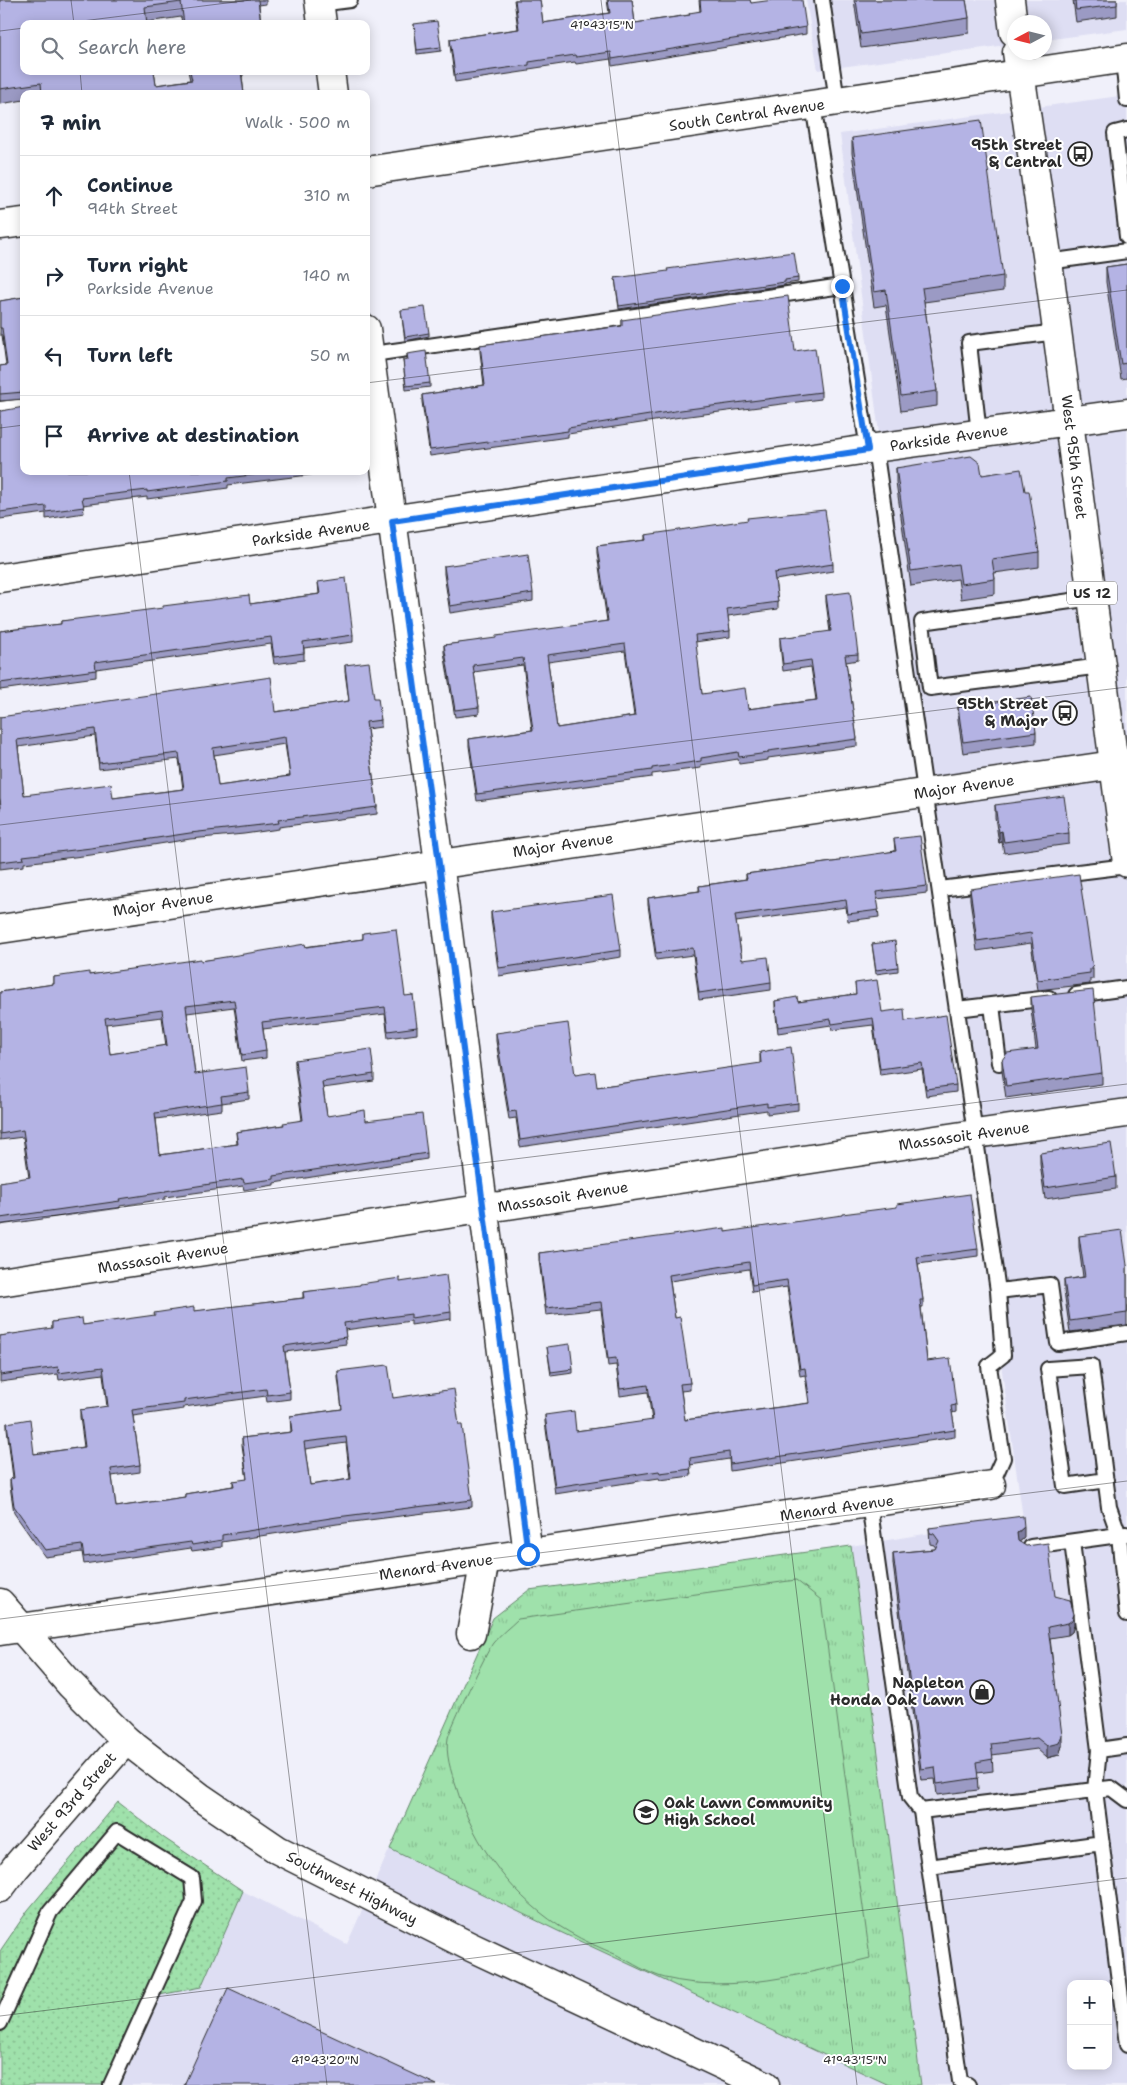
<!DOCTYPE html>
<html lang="en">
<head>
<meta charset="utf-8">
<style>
  :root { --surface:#fff; --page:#f2f2f3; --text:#1f2937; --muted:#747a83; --line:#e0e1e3 }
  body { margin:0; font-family:"Shantell Sans",sans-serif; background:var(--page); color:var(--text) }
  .controls { position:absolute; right:15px; bottom:15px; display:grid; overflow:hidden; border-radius:10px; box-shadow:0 2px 12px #0003 }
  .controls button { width:45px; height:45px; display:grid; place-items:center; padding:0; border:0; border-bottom:1px solid var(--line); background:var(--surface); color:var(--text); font:25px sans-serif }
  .compass { position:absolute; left:1007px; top:15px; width:45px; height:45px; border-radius:50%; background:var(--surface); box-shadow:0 2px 12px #0003; rotate:263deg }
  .stop { position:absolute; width:15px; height:15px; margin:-11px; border:4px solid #1a73e8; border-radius:50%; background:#fff }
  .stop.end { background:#1a73e8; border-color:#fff; box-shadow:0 1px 5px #0008 }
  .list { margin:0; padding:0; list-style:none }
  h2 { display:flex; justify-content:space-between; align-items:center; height:65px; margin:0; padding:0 20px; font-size:21px }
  h2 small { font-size:16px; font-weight:400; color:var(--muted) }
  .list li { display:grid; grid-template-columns:32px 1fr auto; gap:15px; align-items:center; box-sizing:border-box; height:80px; padding:0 20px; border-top:1px solid var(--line) }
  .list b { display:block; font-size:19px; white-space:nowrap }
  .list p { margin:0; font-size:16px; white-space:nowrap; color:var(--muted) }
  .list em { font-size:16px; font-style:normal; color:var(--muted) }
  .icon { flex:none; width:28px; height:28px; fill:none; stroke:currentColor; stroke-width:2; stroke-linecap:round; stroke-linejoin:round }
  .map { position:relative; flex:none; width:1127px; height:2085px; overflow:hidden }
  .search { position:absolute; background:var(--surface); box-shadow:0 2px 12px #0003; left:20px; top:20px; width:350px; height:55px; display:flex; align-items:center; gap:12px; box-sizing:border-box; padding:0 18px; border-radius:10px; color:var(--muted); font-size:19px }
  .panel { position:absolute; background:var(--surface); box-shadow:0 2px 12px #0003; left:20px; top:90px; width:350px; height:385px; border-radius:10px }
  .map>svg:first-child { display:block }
  .built { fill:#dedef3; fill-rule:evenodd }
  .grass { fill:url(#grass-dots); stroke:#65866b }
  .park { fill:url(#park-tufts); stroke:#65866b }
  .pitch { fill:#9fe1ab; stroke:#65866b }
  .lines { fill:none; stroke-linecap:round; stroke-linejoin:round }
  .service-casing { stroke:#2b2b2b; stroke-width:18 }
  .minor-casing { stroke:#2b2b2b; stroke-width:31 }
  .tertiary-casing { stroke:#2b2b2b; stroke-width:31 }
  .primary-casing { stroke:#2b2b2b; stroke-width:31 }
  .service { stroke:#fff; stroke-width:14 }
  .minor { stroke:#fff; stroke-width:28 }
  .tertiary { stroke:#fff; stroke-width:28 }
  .primary { stroke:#fff; stroke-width:28 }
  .wall { fill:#9b9ac4; stroke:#2b2b2b; fill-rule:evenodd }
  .shaded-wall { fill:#7e7da0; stroke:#2b2b2b }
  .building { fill:#b4b3e4; stroke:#2b2b2b; fill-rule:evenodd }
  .route { stroke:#1a73e8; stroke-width:6 }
  .ticks { fill:none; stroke:#2b2b2b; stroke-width:1; stroke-opacity:0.45 }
  .labels { text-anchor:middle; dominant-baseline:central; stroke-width:4; stroke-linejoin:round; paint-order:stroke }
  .shield { fill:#fff; stroke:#6b6b6b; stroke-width:1 }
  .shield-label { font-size:14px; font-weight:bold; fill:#2b2b2b }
  .street-label { font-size:15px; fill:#2b2b2b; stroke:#fff }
  .poi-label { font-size:15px; font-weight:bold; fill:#2b2b2b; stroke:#fff; text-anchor:end }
  .ticks-label { font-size:12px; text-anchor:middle; fill:#2b2b2b; stroke:#fff; stroke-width:4; stroke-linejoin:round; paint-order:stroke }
</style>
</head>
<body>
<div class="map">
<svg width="1127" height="2085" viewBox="0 0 1127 2085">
  <defs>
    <pattern id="grass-dots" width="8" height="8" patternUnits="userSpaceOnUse" patternTransform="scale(1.25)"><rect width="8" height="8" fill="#9fe1ab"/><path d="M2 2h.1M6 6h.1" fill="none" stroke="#89c193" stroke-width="1.8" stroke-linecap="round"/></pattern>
    <pattern id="park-tufts" width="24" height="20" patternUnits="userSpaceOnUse" patternTransform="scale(1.25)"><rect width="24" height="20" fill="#9fe1ab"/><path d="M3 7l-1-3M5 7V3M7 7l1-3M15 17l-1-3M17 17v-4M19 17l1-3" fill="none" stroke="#89c193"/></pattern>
  </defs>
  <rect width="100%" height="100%" fill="#f0f0fa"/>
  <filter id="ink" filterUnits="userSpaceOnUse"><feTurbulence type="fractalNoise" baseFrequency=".02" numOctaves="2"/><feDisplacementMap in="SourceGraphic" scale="10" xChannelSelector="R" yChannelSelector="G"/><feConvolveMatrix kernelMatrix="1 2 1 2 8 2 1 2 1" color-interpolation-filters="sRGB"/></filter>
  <g filter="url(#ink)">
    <path class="built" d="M806,0H1127V29L1045,40L1044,22H1014V44L818,70Z
      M1127,95V2085H0V1951L28,1910L118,1802L164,1838L243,1891L347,1944L493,1618L529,1590L851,1546L1023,1518L993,1308L840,134ZM1071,1984H1108V2066H1071Z"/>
    <path class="grass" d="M118,1802L164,1838L243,1891L201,1987L149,1997L121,2085H0V1951L28,1910Z"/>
    <path class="park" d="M851,1546L921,2085H889L558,1931L390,1849L493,1618L529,1590Z"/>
    <path class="pitch" d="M796,1580L821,1600L870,1958C804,1974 732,1994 665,1978C649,1974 632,1963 617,1955C601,1948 584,1941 569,1932C515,1901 473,1845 456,1786C451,1772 445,1753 448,1738C449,1730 488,1649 493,1643C500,1634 510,1627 518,1619Z"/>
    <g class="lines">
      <g class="service-casing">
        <path id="service" d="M822,0L837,101
          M319,4L350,0
          M1123,59L1127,100
          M813,105L868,449
          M1127,130L1115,133L1127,237
          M1048,262L1127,251
          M366,355L842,286
          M0,409L24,406
          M979,434L969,343L1057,332
          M875,448L998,1291L1003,1355L989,1366L1003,1458L991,1485
          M1092,598L922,622L930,688L1101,666
          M940,889L1127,866
          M1076,995L1127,988
          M992,1005L999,1063
          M957,1009L1049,998
          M998,1291L1050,1285L1058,1343L1127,1333
          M1106,1480L1065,1486L1048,1369L1091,1366L1109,1507L1119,1535L1127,1614
          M869,1503L910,1797L921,1811
          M1072,1542L1099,1750L1095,1790L1127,2045
          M1031,1547L1126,1534
          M1099,1750L1127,1746
          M929,1867L1102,1843
          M0,2023L50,1912L117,1832L192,1878L194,1901L111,2085
          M968,2085L960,2081L921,1811L1111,1788L1127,1800"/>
      </g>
      <g class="minor-casing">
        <path id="minor" d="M319,0L322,24
          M330,71L333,94
          M366,329L439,863L528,1554
          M0,578L875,448L1127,413
          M0,929L1127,763
          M0,1282L975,1134L1127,1113
          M0,1631L991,1485
          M471,1634L485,1560
          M0,1888L15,1868L126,1740"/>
      </g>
      <g class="tertiary-casing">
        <path id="tertiary" d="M366,171L1127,58
          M0,225L24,222"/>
      </g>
      <g class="primary-casing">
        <path id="primary" d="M1010,0L1014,32
          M1017,52L1048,262L1127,863
          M0,1603L71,1685L126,1740L200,1797L278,1850L471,1947L765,2085"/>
      </g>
      <use href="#service" class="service"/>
      <use href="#minor" class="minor"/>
      <use href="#tertiary" class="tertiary"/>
      <use href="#primary" class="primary"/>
    </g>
    <path class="wall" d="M0,0H266V4L259,5L261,24H182L181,17L147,22L156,85L190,80L188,71H243V76L242,77L244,94H24V100L0,104Z
      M514,0H540L543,23L609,13L607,0H632L635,23L689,15L700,11L699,0H750L751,3L806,27V34L612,66L611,59L576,64L575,62L529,69V71L455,82L450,45V39L518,29Z
      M854,0H966L969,18V33L861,48Z
      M1073,0H1117V16L1076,22Z
      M414,24L441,47V51L417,54Z
      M852,138L1003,276V291L924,302L937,391V406L901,411L886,305L874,307L852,153Z
      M1127,264V378L1121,379L1106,282V267Z
      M615,278H798V282L785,284V285L619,309Z
      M24,297V399L0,401V366L6,365L2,335H0V301Z
      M401,310L429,333V336L405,341Z
      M622,320L795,351L821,392V399L681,417L568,434V437L430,456L422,402V395L484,385L480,352V345L622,326Z
      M407,354L430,383V387L406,390L403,360H407Z
      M0,410L24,471H333V472L228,485V488L147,499V497L83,505L84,513L46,519V513L0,519Z
      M896,468L982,475L1025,491L1039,552V567L994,573L995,579V594L961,599L958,579L911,586L896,482Z
      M645,535L833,564V571L775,580L778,602V609L728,616L730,631V637L695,642L702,694L748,709L816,700L811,667L783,671L780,645V638L830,632L826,602V595L858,654V660L846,662L857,739V746L768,758V760L739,764L738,759L701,765V768L652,774V777L477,801L469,746V739L532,730L523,665L474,672L479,707V714L455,717L444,652V645L496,639L607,621L597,553V546L645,540ZM625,651L634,716L557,728L548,662Z
      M444,566L533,593V601L450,613L444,574Z
      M318,582L353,635V642L304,648V660L274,664L271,644L96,669V677L0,690V631L61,624V621L250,604L319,594Z
      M345,665L374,698L381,720V727L367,729L377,807V814L279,827V829L244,834L190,839L91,855L24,863V866L0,869V717L275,712L349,701L345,672ZM95,736L99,769L179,759L183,789L113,798L24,795L18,747ZM285,744L290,776L218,786L214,755Z
      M958,707L1036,732V743L963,753L958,719Z
      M995,805L1069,833V844L1004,853L1002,842L999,843L995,817Z
      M894,839L927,886V893L877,899L879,917L848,921L846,907L736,922L742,960L771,982V990L699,1000L693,955L656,960L648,905V898L699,891V886L746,879V874L840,861L895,851Z
      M970,889L1093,969V979H1090V984L1038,990L1031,943L977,951L970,899Z
      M491,912L621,950V957L499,976L491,919Z
      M363,933L405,996L417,1027V1034L388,1038L385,1014L263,1029L266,1051V1058L242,1061L234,1007L187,1013L195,1074L249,1092V1099L222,1103V1110L156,1119L160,1155L237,1144L236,1132L283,1125L302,1120L295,1067V1060L374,1074V1081L323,1088L327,1116L366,1121L427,1153V1159L274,1183V1185L244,1190L243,1186L165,1197V1199L120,1206V1208L0,1225V1182L29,1178L23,1137L0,1140V992L54,984V977L89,975L201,961L363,939ZM162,1017L166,1046L110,1054L106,1024Z
      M872,944L898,967V971L876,974Z
      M855,983L882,1012L905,1021L956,1085V1092L926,1096L922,1069L880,1075L873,1025L832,1030L831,1025L778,1033L775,1007V1001L798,1002L856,994Z
      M1031,997L1102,1073V1084L1006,1098L1002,1071V1060L1036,1049L1031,1009Z
      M496,1033L575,1075L597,1087L760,1064V1052L798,1103V1110L767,1114V1110L520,1147L516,1118L509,1119L496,1041Z
      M1040,1153L1116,1177V1189L1045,1199L1040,1164Z
      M725,1232L978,1249V1256L918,1264L923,1300V1307H921L927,1361L956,1405V1412L952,1413L955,1430V1437L730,1471L729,1459L690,1465L691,1476L660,1480L659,1478L555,1494L545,1422V1415L576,1431L652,1421L648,1392L620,1396L616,1365L608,1366L601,1309L546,1315L539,1260V1253ZM749,1269L752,1292L787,1287L800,1376L805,1375L809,1403L685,1420L681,1391L690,1390V1383L675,1318L670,1281Z
      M1079,1236L1127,1265V1325L1070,1332L1064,1291V1280L1083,1277L1079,1247Z
      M400,1282L451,1312V1319L411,1325V1321L345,1330L346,1344L285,1352L290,1392V1399L267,1402L266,1396L184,1407V1409L133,1416L140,1465V1472L112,1476L116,1507L185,1497V1494L233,1486V1481L247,1480L242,1445V1438L291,1432L290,1416L342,1409L338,1378V1371L393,1398L459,1425L472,1500V1507L337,1524L222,1542V1547L192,1551L191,1548L84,1564L82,1552L45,1557L14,1513L10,1486V1479L13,1478L7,1429V1423L34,1454L84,1447L80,1417V1410L107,1407L103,1374L59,1380L58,1374L0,1382V1336L52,1329V1322L83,1325L303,1298V1292ZM346,1443L350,1479L310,1485L305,1449Z
      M547,1347L573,1369V1373L551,1376Z
      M929,1528L1024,1538L1019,1542L1074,1625L1072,1632L1068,1635L1050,1638L1062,1746L1059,1755L1047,1758L1037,1749L992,1755L993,1771L977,1773L978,1790L937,1795L935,1779L921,1780L893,1564V1553L935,1549L936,1548L934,1545L930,1544Z"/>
    <path class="shaded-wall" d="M1002,831V842L999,843V832Z
      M1024,1527V1538L1017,1544V1533Z
      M1074,1614V1625L1072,1632L1068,1635V1623Z
      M1062,1735V1746L1059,1755L1047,1758V1746Z"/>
    <path class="building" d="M0,0H258L261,24H184L181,2L145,7L147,24H24V71H154L156,85L192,80L190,71H241L244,94H42L41,83L0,89Z
      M515,0H540L543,23L610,13L608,0H632L635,23L690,15L689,13L701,11L700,0H750L751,3L773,0H802L806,27L612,59L611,52L576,57L575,55L529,62V65L455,75L450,39L519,29Z
      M856,0H966L969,18L861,34Z
      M1075,0H1117V5L1076,10Z
      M437,21L441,47L417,50L414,24Z
      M981,120L1003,276L922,288L937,391L901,396L886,290L874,292L852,138Z
      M794,252L798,278L785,280V282L619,306L615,278L668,271L667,269Z
      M1127,264V363L1121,364L1106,267Z
      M788,296L795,351L815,348L821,392L681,410L568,428V431L430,450L422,395L485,385L480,345L622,326V320Z
      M24,297V392L0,394V366L7,365L2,328H0V301Z
      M425,307L429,333L405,337L401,310Z
      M426,351L430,383L406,386L403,360H408L407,354Z
      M24,407V471H283L228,478V481L147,492V490L82,498L84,507L46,512V506L0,512V410L1,411Z
      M971,456L980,463L982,475L1021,469L1025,491H1029L1039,552L992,559L995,579L961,584L958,564L911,571L896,468Z
      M825,510L833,564L774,573L778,602L727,609L730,631L695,635L702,694L745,688L748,709L817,700L811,660L783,664L780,638L831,631L826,595L850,592L858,654L845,655L857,739L768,751V753L739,757L738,752L701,758V761L652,768V770L477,794L469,739L533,730L523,658L473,665L479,707L455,710L444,645L496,638V636L608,621L597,546L646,540L645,535L748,520L747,518ZM625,644L635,716L557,728L547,655Z
      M528,554L533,593L450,606L444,566Z
      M346,578L353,635L303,642L304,653L274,657L271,637L95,662L96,670L0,683V631L61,624V621L163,608V606L249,595L250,604L320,594L318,582Z
      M369,662L374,698H378L381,720L366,722L377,807L278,820L279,823L244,827L190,833L91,848L23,856L24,859L0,862V807H1L0,798V717L271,677L275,712L349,701L345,665ZM95,729L99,763L179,753L184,789L113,798L111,784L24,795L17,740ZM285,737L290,776L218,786L213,748Z
      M1031,697L1036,732L963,742L958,707Z
      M1064,796L1069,833L1004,842L1002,831L999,832L995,805Z
      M920,836L927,886L876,892L879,910L848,914L846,900L735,915L742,960L768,957L771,982L699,993L693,948L656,953L648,898L700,891L699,886L747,879L746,874L840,861V859L896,851L894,839Z
      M1079,874L1093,969H1090V973L1038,980L1031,933L977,941L970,889Z
      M613,895L621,950L499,968L491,912Z
      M396,929L405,996L413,995L417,1027L388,1031L385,1007L262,1022L266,1051L242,1055L234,1000L186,1006L195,1074L246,1067L249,1092L221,1096L222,1103L155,1113L160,1155L238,1144L236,1132L284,1125L283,1123L303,1120L295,1060L371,1049L374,1074L322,1082L327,1116L365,1110L366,1121L422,1114L427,1153L274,1176V1179L244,1183L243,1179L165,1191V1192L119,1199L120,1201L0,1218V1182L30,1177L23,1130L0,1134V992L54,984V977L89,972V975L201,959V961L305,944L306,947L363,939V933ZM162,1010L167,1045L110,1054L105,1018Z
      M895,941L898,967L876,970L872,944Z
      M877,980L882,1012L904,1009L905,1021L946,1015L956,1085L926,1089L922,1063L880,1069L873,1018L832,1024L831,1019L778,1027L775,1001L797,997L798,1002L856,994L855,983Z
      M1093,990L1102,1073L1006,1086L1002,1060L1007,1053L1038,1049L1031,997Z
      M568,1023L575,1075L595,1072L597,1087L761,1063L760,1052L791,1047L798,1103L767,1107V1103L520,1140L516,1111L509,1112L496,1033Z
      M1111,1143L1116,1177L1045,1188L1040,1153Z
      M970,1194L978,1249L917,1257L923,1300H920L927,1361L950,1358L956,1405L951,1406L955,1430L730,1464L729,1452L690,1458L691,1469L660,1473L659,1471L555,1487L545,1415L574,1411L576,1431L653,1420L648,1385L620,1389L616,1358L608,1359L601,1302L546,1308L539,1253L725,1228V1232L842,1215V1214L897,1207V1204ZM749,1262L752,1285L787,1280L800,1369L805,1368L810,1403L685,1420L680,1384L690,1383L680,1317L675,1318L669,1275Z
      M1122,1230L1127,1265V1313L1070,1321L1064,1280L1085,1277L1079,1236Z
      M446,1275L451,1312L411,1318V1314L344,1323L346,1337L284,1346L290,1392L267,1395L266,1389L184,1400V1403L132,1410L140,1465L111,1469L116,1507L185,1497V1494L234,1486L233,1481L247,1479L242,1438L292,1432L290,1416L342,1409L338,1371L388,1365L393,1398L454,1389L459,1425H462L472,1500L337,1517L222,1535V1540L192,1545L191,1542L84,1557L82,1545L45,1550L14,1506L10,1479L14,1478L7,1423L30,1419L34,1454L85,1447L80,1410L108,1406L103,1367L59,1373L58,1367L0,1375V1336L52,1328V1322L82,1318L83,1325L155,1315L154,1313L194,1307V1311L304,1298L303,1292L360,1285V1284L400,1278V1282ZM346,1437L351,1479L310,1485L304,1442Z
      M570,1344L573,1369L551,1372L547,1347Z
      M1023,1516L1024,1527L1017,1533L1018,1541L1026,1546L1048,1543L1055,1596L1070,1600L1074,1614L1072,1620L1068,1623L1048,1627L1062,1735L1059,1743L1047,1746L1037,1738L991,1744L993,1759L976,1762L978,1778L937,1784L935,1767L921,1769L893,1553L935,1549L939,1541L934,1534L930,1533L929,1528Z
      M228,1988L437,2085H184Z"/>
  </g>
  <g class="lines" filter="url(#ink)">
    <path class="route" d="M528,1554L439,863L392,521L868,450L842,286"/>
  </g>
  <path class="ticks" d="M71,0L74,24M601,0L857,2085M58,24L251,0M0,31L24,28M80,71L82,94M366,383L1127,290M0,428L24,425M129,471L327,2085M0,825L1127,687M0,1222L1127,1084M0,1619L1127,1481M0,2016L1127,1878"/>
  <defs>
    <g id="bus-ring" transform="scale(1.25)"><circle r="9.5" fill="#fff" stroke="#2b2b2b" stroke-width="1.5"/><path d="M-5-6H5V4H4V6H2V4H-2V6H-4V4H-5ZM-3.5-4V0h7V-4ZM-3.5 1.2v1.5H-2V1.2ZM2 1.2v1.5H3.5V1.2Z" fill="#2b2b2b"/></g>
    <g id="shop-ring" transform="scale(1.25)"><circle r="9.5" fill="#fff" stroke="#2b2b2b" stroke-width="1.5"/><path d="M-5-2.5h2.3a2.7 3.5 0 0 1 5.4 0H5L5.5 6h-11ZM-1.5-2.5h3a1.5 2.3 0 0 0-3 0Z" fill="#2b2b2b"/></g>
    <g id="school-ring" transform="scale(1.25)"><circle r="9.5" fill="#fff" stroke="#2b2b2b" stroke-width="1.5"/><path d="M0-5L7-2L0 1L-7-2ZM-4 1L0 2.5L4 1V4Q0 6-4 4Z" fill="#2b2b2b"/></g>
  </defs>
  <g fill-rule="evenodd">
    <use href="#bus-ring" x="1080" y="154"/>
    <use href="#bus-ring" x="1065" y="713"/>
    <use href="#shop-ring" x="982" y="1692"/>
    <use href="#school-ring" x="646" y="1812"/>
  </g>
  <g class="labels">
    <rect class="shield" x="1067" y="581.5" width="50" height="23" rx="4"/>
    <g class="shield-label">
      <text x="1092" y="593">US 12</text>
    </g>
    <g class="street-label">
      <text transform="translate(747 115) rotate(-8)">South Central Avenue</text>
      <text transform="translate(949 438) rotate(-8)">Parkside Avenue</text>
      <text transform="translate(1074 457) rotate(83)">West 95th Street</text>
      <text transform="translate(311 533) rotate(-8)">Parkside Avenue</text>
      <text transform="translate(964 787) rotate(-8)">Major Avenue</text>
      <text transform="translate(563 845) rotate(-8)">Major Avenue</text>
      <text transform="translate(163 904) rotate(-8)">Major Avenue</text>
      <text transform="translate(964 1136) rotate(-8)">Massasoit Avenue</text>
      <text transform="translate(563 1197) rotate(-9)">Massasoit Avenue</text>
      <text transform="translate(163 1258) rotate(-9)">Massasoit Avenue</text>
      <text transform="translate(837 1508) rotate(-8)">Menard Avenue</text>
      <text transform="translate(436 1567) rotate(-8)">Menard Avenue</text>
      <text transform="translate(72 1802) rotate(-49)">West 93rd Street</text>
      <text transform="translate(352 1888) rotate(27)">Southwest Highway</text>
    </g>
    <g class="poi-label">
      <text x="1062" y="145">95th Street<tspan x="1062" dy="17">&amp; Central</tspan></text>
      <text x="1048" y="704">95th Street<tspan x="1048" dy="17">&amp; Major</tspan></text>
      <text x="964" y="1683">Napleton<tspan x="964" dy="17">Honda Oak Lawn</tspan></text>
      <text x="664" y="1803" text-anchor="start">Oak Lawn Community<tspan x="664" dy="17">High School</tspan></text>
    </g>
  </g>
  <g class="ticks-label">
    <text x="602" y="29">41°43'15"N</text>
    <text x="325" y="2064">41°43'20"N</text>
    <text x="855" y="2064">41°43'15"N</text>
  </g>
</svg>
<div class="controls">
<button>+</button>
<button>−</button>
</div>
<svg class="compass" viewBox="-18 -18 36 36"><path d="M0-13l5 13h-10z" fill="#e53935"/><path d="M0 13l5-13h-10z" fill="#747a83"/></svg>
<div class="stop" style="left:528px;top:1554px"></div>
<div class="stop end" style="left:842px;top:286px"></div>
<div class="search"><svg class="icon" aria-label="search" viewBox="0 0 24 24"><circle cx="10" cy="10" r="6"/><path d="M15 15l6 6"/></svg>Search here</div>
<section class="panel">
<h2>7 min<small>Walk · 500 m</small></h2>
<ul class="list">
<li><svg class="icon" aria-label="ahead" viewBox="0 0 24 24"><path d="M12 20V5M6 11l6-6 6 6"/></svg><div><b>Continue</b><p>94th Street</p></div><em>310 m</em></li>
<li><svg class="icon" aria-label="right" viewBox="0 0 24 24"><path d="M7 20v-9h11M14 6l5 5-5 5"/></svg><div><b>Turn right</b><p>Parkside Avenue</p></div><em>140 m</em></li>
<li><svg class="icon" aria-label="left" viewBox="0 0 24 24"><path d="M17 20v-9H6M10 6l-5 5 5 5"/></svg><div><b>Turn left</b></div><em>50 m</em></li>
<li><svg class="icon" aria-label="arrive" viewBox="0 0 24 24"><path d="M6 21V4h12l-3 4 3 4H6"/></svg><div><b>Arrive at destination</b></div></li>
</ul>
</section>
</div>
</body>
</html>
